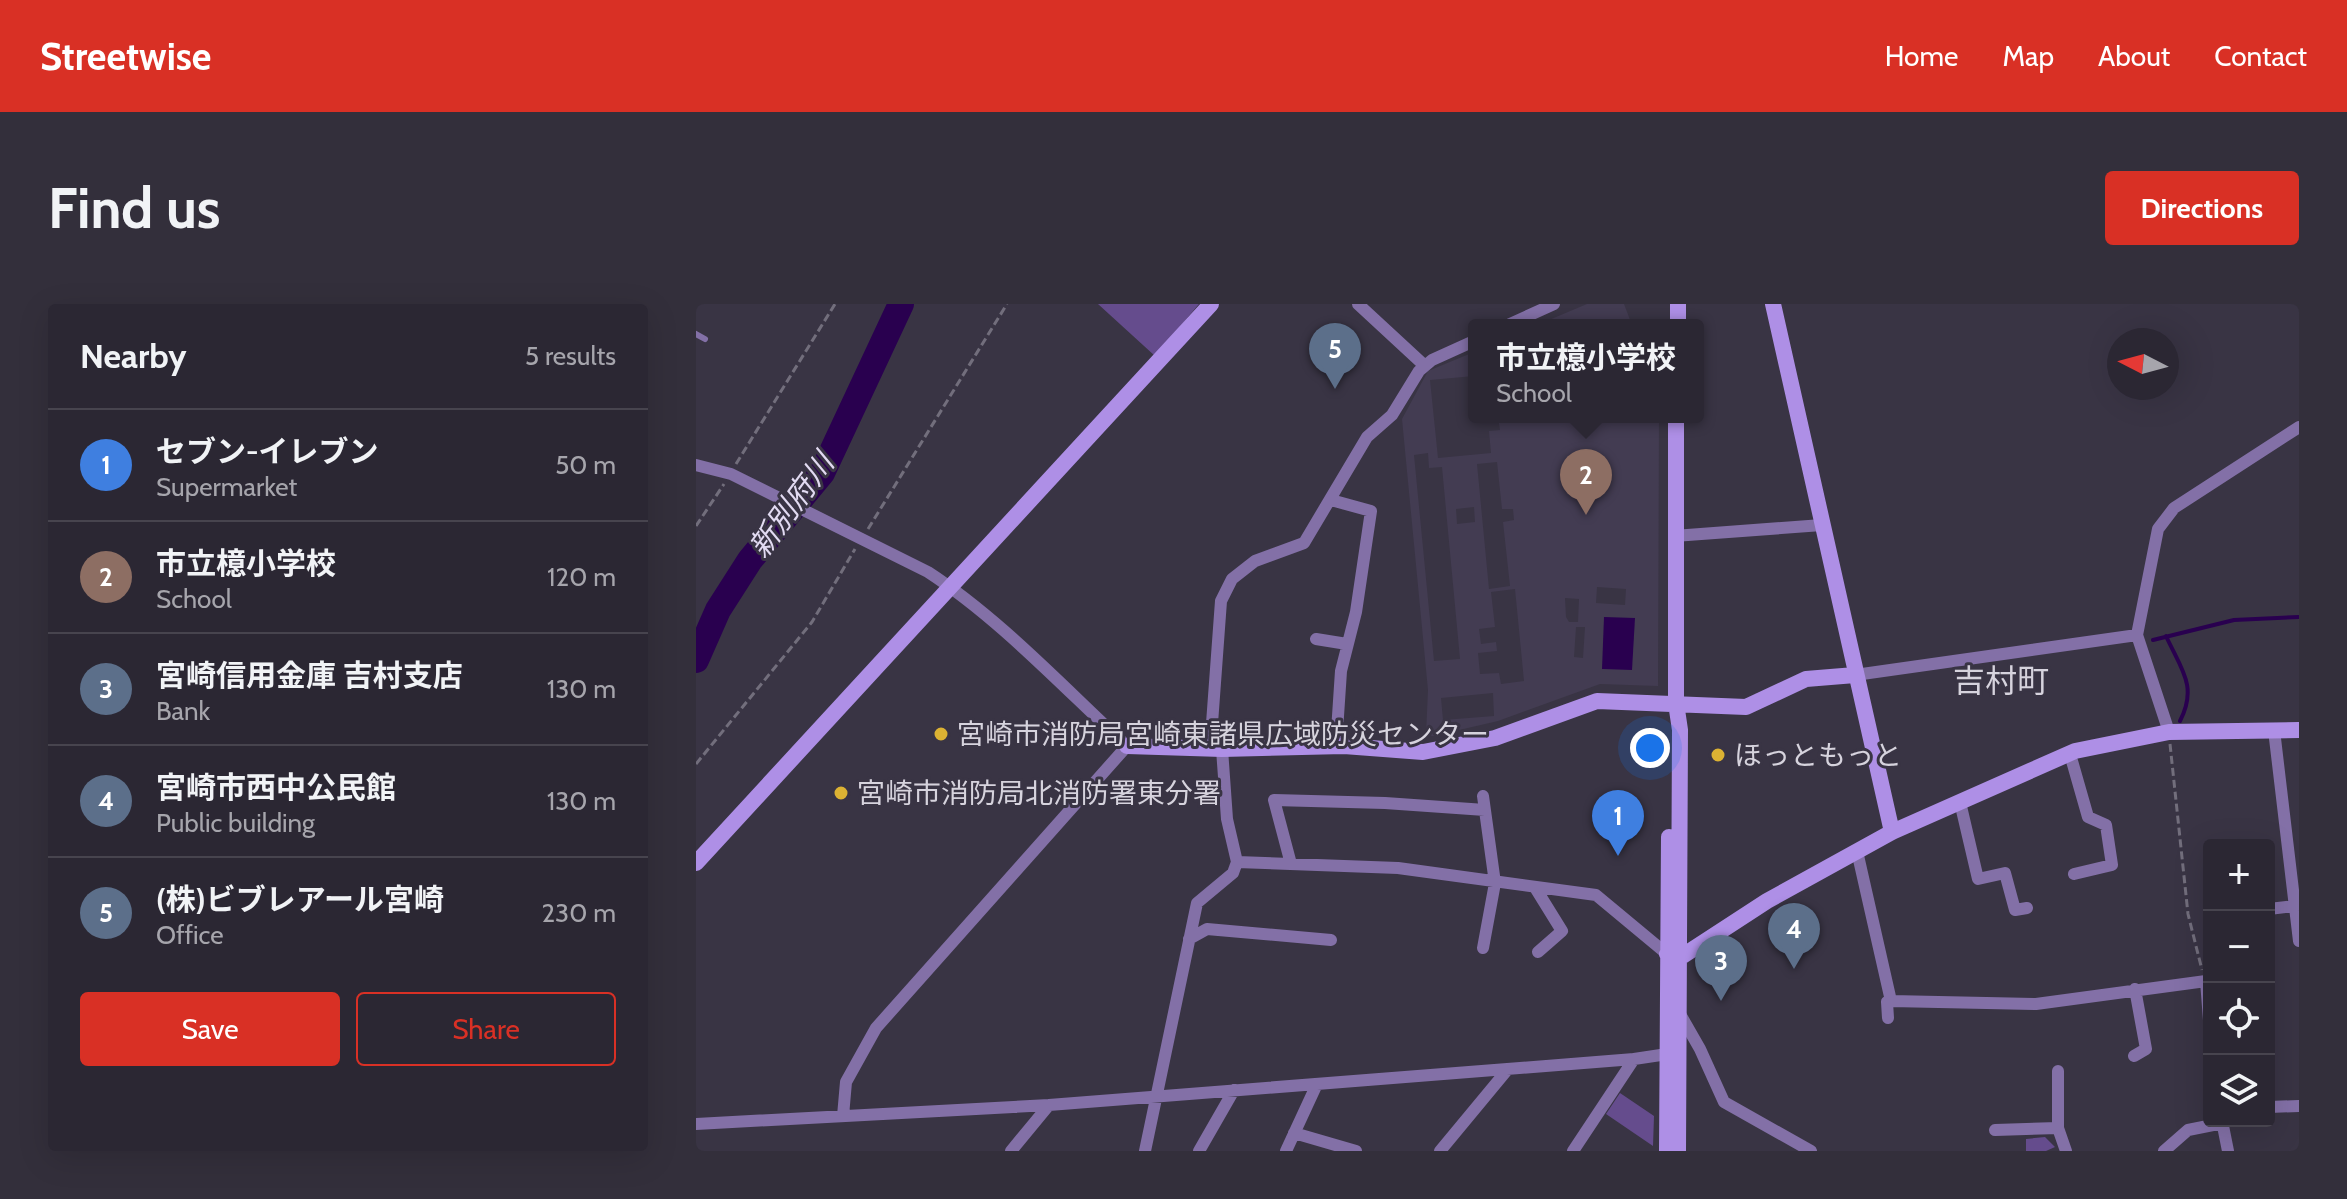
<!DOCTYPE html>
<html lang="en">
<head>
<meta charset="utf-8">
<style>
  :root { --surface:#2b2733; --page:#332f3b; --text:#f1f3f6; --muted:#a6a5ac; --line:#47444e; --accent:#d93025 }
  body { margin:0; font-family:Cabin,"Noto Sans JP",sans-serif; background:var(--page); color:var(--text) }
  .controls { position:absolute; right:24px; bottom:24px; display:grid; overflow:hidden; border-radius:8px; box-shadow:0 8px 32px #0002 }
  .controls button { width:72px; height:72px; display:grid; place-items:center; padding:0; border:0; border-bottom:2px solid var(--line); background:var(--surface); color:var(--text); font:40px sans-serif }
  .compass { position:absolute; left:1411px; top:24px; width:72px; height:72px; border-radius:50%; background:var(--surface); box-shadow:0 8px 32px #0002; rotate:276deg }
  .you { position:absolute; left:954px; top:444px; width:28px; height:28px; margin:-20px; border:6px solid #fff; border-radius:50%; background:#1a73e8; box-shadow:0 0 0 12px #1a73e833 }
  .badge { display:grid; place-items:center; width:52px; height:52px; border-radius:50%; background:var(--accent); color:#fff; font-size:26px; font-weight:700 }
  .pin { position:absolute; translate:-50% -66px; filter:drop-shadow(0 2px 4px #0008) }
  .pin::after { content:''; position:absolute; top:42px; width:28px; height:24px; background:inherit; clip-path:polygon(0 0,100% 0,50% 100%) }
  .popup { position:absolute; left:772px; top:15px; width:236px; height:104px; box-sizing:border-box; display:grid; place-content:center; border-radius:8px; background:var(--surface); filter:drop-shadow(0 2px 6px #0005); font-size:26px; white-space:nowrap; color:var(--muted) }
  .popup b { font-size:30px; color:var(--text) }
  .popup::after { content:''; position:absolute; left:50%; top:100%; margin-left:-16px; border:16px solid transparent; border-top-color:var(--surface) }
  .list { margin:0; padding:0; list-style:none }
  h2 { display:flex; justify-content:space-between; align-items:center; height:104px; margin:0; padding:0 32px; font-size:34px }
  h2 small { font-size:26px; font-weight:400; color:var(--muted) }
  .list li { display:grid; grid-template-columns:52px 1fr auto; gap:24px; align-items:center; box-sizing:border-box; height:112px; padding:0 32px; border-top:2px solid var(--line) }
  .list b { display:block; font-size:30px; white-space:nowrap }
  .list p { margin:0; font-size:26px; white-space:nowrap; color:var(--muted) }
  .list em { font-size:26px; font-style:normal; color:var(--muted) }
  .actions { display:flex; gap:16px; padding:24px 32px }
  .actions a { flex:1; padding:18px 0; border:2px solid var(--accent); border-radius:8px; text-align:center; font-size:28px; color:var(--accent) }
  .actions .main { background:var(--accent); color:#fff }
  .icon { flex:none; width:44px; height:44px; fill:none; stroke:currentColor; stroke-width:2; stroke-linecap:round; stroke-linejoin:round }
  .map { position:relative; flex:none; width:1603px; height:847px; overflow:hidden; border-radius:8px }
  header { display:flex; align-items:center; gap:48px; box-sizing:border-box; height:112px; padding:0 40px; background:var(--accent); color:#fff }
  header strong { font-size:38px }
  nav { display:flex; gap:44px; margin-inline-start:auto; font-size:28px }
  .intro { display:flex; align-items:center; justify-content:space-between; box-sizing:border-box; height:192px; padding:0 48px }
  h1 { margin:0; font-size:56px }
  .button { padding:20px 36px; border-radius:8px; background:var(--accent); color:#fff; font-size:28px; font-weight:700 }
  main { display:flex; gap:48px; padding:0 48px }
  aside { flex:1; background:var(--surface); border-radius:8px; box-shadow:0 8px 32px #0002 }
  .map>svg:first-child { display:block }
  .built { fill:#433c52; fill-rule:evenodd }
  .green { fill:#654c8d }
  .water { fill:#29004f }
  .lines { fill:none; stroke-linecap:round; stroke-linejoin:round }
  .stream { stroke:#29004f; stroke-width:4 }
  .river { stroke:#29004f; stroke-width:26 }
  .path { stroke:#726e7c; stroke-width:3; stroke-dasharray:8 4; stroke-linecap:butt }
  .lane { stroke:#8370a7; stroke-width:6 }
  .street { stroke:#8370a7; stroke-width:12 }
  .secondary { stroke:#ae8fe6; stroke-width:16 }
  .poi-dot { fill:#dcb233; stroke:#393444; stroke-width:3 }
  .labels { text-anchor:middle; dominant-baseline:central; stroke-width:6; stroke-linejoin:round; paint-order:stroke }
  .poi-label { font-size:28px; fill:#d6d3dd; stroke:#393444; text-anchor:start }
  .water-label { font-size:30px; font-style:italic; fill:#e2dbf2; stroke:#393444 }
  .quarter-label { font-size:32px; fill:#d6d3dd; stroke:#393444 }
</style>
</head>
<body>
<header>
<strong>Streetwise</strong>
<nav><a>Home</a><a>Map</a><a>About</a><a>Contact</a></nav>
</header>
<div class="intro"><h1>Find us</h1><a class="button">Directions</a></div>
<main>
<aside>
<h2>Nearby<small>5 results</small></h2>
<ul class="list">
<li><span class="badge" style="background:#3f7fe0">1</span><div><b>セブン-イレブン</b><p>Supermarket</p></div><em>50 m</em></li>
<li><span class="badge" style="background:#8d6e63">2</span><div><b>市立檍小学校</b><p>School</p></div><em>120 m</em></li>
<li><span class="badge" style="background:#5c6f8a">3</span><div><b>宮崎信用金庫 吉村支店</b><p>Bank</p></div><em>130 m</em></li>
<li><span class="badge" style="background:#5c6f8a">4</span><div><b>宮崎市西中公民館</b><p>Public building</p></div><em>130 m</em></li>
<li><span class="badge" style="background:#5c6f8a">5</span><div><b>(株)ビブレアール宮崎</b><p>Office</p></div><em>230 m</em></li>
</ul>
<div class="actions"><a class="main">Save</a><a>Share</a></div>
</aside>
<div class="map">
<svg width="1603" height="847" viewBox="0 0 1603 847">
  <rect width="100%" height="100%" fill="#393444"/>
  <path class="built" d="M891,0H928L936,21H841Z
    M778,48V52H774L778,72L734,76L742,154L795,149L793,127L804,126L802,113H963L962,382L904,380L802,417L737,432L730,431L732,386L706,115L732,67ZM732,149L733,164L746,163L764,355L738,357L718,151ZM801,158L806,205H817L818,216L807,218L814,282L793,285L781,160ZM778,203L779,218L761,220L760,205ZM901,283L930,285L929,301L900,299ZM819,285L828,377L805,380L803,369L784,370L782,349L801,347L800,338L785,340L783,325L799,323L795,288ZM869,294L883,295L882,318H873L870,313ZM880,323H889L887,354L878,353ZM797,389L798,412L747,416L745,394Z"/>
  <path class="green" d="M402,0H503L459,52Z
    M924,789L958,812L957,842L910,810Z
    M1349,833L1359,843L1350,847H1330V835Z"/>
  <path class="water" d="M908,313L939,314L936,366L906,365Z"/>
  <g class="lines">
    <path class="stream" d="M1470,332C1485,365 1502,382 1484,417
      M1457,336L1538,316L1603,313"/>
    <path class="river" d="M0,356L22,306L54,256L126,169L205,0"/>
    <path class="path" d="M40,160L139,0
      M0,222L28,180
      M172,225L311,0
      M1474,440L1492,610L1506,666
      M0,460L116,318L159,245"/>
    <path class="lane" d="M0,30L9,35"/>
    <path class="street" d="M662,0L729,62
      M812,21L858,0
      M0,161L35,170L232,268C304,315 367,383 431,442L180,724L150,778L147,812
      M635,196L675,207L660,308L645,367L640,442
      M978,232L1126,221
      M620,335L651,340
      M1159,371L1441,331
      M1578,426L1603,637
      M1473,428L1441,331L1462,225L1478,204L1603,123
      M519,445L515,433L525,297L536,275L559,257L608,239L671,133L696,111L723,67L736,56L778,37
      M1374,450L1392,513L1410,521L1416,561L1378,570
      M787,492L799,579L787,644
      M1264,498L1282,575L1309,569L1319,606L1331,604
      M1161,547L1195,697L1340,700L1510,677L1513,716
      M541,558L702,564L900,591L971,650
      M595,560L578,496L689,499L789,506
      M840,585L866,627L842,648
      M1573,605L1599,602
      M493,635L511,625L635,636
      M984,710L1004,745L1028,798L1115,847
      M1192,714L1191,698L1195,697
      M1438,752L1450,745L1439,685
      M1362,767V824L1370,847
      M1573,803L1603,802
      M1526,817L1532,847
      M0,820L353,801L938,755L978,749
      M1299,826L1362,824
      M598,829L660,847
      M315,847L353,801
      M449,847L501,599L537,569L541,558L531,515L526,445
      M503,847L538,786
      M590,847L621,780
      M744,847L812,765
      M877,847L938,755
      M1468,847L1492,826L1527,819"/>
    <path class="secondary" d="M1077,0L1196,528
      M982,21V0
      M980,113V399L984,426L982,847
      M431,442L526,445L648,442L727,448L799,434L901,397L1050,403L1110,375L1159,371
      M0,559L515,0
      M971,650L985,653L1071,597L1196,528L1379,447L1473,428L1603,426
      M971,847L973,533"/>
  </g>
  <g class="poi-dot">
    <circle cx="245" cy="430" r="8"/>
    <circle cx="1022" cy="451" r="8"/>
    <circle cx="145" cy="489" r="8"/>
  </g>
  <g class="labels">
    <g class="poi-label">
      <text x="261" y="430">宮崎市消防局宮崎東諸県広域防災センター</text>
      <text x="1038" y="451">ほっともっと</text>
      <text x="161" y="489">宮崎市消防局北消防署東分署</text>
    </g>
    <g class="water-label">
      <text transform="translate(95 201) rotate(-54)">新別府川</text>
    </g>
    <g class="quarter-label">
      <text x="1305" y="376">吉村町</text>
    </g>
  </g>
</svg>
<div class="controls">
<button>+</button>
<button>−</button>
<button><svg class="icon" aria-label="locate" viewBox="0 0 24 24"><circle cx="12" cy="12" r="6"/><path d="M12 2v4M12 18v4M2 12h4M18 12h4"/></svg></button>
<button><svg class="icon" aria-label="layers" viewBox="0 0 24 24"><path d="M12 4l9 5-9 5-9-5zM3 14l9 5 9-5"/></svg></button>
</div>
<svg class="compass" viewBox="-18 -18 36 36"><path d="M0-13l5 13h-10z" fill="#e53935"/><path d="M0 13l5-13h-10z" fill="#a6a5ac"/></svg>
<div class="you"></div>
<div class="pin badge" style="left:922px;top:552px;background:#3f7fe0">1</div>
<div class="pin badge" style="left:890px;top:211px;background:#8d6e63">2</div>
<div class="popup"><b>市立檍小学校</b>School</div>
<div class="pin badge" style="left:1025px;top:697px;background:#5c6f8a">3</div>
<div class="pin badge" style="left:1098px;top:665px;background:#5c6f8a">4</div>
<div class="pin badge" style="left:639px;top:85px;background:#5c6f8a">5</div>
</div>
</main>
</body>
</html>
